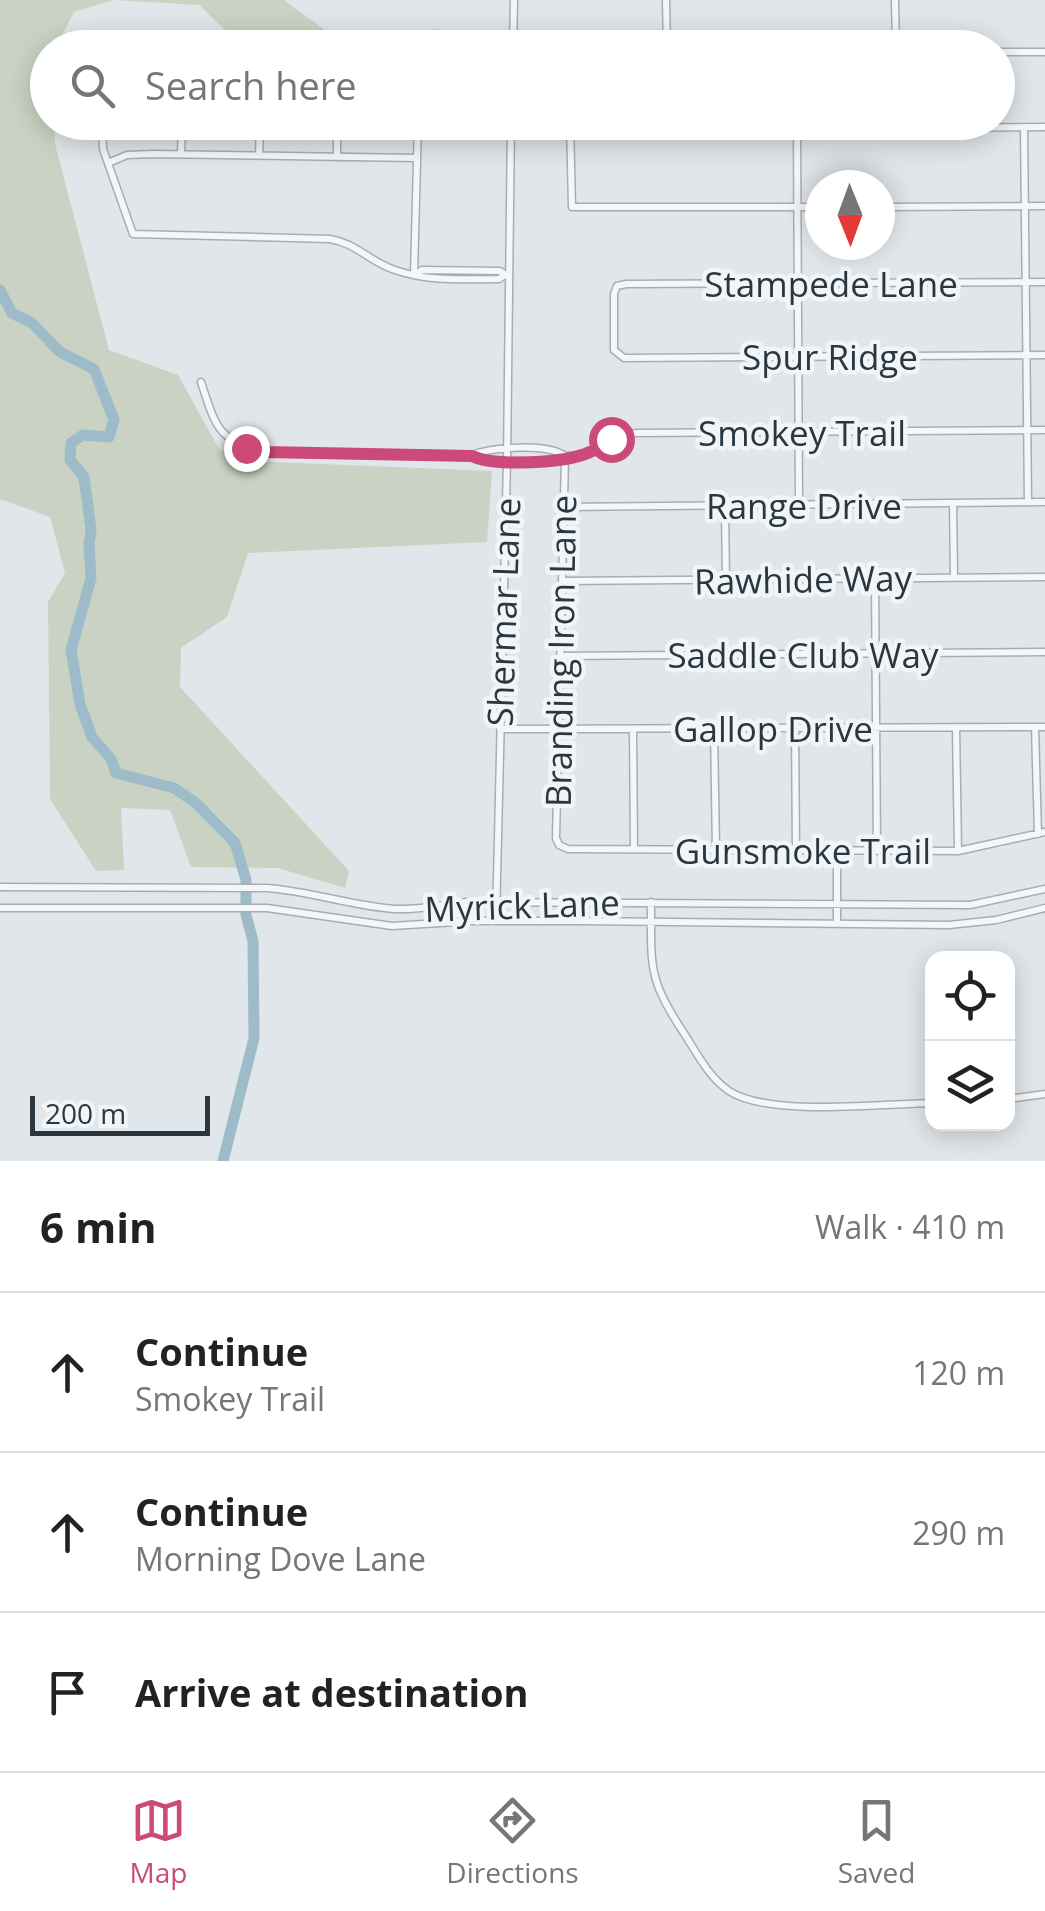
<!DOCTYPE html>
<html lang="en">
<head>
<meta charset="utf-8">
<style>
  :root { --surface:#fff; --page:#f6f6f6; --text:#222; --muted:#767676; --line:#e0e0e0; --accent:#cc4a78 }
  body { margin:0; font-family:"Open Sans",sans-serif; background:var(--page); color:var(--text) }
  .controls { position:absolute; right:30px; bottom:30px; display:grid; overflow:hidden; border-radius:20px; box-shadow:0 5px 25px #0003 }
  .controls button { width:90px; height:90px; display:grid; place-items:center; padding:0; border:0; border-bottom:2px solid var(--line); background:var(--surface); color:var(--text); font:50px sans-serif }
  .compass { position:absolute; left:805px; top:170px; width:90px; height:90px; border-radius:50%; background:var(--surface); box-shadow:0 5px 25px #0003; rotate:179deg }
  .scale { position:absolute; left:30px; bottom:25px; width:180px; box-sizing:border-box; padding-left:10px; border:5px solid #2a3741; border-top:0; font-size:28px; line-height:35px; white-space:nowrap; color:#2a3741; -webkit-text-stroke:8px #f1f5f7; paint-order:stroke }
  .stop { position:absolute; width:30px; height:30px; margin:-22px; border:8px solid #cc4a78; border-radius:50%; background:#fff }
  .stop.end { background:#cc4a78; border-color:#fff; box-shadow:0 2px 10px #0008 }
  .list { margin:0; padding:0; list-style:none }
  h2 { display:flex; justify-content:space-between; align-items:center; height:130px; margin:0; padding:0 40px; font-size:42px }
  h2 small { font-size:32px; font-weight:400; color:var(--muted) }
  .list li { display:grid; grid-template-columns:65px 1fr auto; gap:30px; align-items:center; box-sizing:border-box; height:160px; padding:0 40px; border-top:2px solid var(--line) }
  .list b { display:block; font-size:38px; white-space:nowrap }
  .list p { margin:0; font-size:32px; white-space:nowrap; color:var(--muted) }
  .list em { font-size:32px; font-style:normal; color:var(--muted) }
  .icon { flex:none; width:55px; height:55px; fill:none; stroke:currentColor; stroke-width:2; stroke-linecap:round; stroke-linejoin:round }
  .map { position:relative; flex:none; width:1045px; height:1161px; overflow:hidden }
  .search { position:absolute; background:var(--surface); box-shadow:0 5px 25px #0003; left:30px; right:30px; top:30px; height:110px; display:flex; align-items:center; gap:25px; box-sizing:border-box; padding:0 35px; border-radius:55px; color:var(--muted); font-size:38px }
  .sheet { height:610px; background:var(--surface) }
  nav { display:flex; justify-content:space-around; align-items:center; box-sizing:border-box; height:140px; border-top:2px solid var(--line); background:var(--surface); font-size:28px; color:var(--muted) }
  nav a { display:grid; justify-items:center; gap:5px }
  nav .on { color:var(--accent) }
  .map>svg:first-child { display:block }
  .green { fill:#cad3c3 }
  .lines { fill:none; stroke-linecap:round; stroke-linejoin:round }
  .river { stroke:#9dbbc9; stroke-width:11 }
  .minor-casing { stroke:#a6aeb4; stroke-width:9 }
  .minor { stroke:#f4f6f8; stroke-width:6 }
  .route { stroke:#cc4a78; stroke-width:12 }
  .labels { text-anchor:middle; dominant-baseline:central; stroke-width:9; stroke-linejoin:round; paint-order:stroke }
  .street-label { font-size:35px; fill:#2a3741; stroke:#f1f5f7 }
</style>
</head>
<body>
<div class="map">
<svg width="1045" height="1161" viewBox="0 0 1045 1161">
  <rect width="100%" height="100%" fill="#e1e6ea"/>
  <path class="green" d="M0,0H284L337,39L440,29L443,47H243L199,5L114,0L74,12L56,47L48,48V122L54,123L55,144L109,350L178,375L219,449L248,461L492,471L487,542L248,553L227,617L181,648L180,687L349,871L345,888L278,868L191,867L170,810L121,808L124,870L96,871L50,799L48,602L65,573L50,517L0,499Z"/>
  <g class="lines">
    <path class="river" d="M0,290L12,313L32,323L60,352L94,369L114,420L109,437L83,435L71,443L70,460L84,477L91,530L89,544L91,578L71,650L80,704L92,737L111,759L116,773L174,788L196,803L235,843L246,880V915L253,941L254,1038L223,1161"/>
    <g class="minor-casing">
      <path id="minor" d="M666,0L667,48
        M895,0L896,48
        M513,48L514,0
        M998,52H1045
        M102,122L103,149L133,234L330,239C356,243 370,262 395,270C429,282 464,279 499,279L503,276
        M570,122L572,207H820
        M1024,127L1028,502
        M570,130L1045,127
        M797,131L799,506
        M181,154L182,122
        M259,156L260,122
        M337,157V122
        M108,163L127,155L153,154L417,158
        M880,207L1045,206
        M414,275L418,122
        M414,275L422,270L500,271L507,276
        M1045,282L626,284L617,286L614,294V350L624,358L1045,355
        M201,382C215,424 217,441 263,452L472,455L483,461H554L565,456C547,443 493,447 472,455
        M1045,430L636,433C609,435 592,457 565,456L556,838L559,845L568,849L958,851L1045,832
        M953,504L954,577
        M725,506L726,580
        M564,507L1045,502
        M875,579L877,851
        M562,581L1045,577
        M560,656L1045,652
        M956,727L958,851
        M1035,727L1038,834
        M795,728L796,850
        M500,729L1045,727
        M633,729L634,849
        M714,729L716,850
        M0,887L267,888C310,891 352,906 395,909C418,910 443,905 467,902L970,905L1045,889
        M651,902C651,971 648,979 687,1038C699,1057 710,1078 729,1091C769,1117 882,1104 932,1103
        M0,908H267L392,926L472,921H580L949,925L996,920L1045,908
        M496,921L507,461L511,122
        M837,924V851
        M1008,1099L1045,1094"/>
    </g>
    <use href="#minor" class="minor"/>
  </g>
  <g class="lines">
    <path class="route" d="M246,448L264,452L472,456C495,467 567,463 590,452C598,449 604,444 611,439"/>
  </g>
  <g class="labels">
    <g class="street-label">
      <text x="831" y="283">Stampede Lane</text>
      <text x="830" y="356">Spur Ridge</text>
      <text x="802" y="432">Smokey Trail</text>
      <text x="804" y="505">Range Drive</text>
      <text transform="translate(803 579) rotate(-1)">Rawhide Way</text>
      <text transform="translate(503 612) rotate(-88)">Shermar Lane</text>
      <text transform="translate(560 651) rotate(-89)">Branding Iron Lane</text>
      <text x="803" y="654">Saddle Club Way</text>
      <text x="773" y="728">Gallop Drive</text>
      <text x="803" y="850">Gunsmoke Trail</text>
      <text transform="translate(522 905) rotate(-2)">Myrick Lane</text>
    </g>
  </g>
</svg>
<div class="controls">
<button><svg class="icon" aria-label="locate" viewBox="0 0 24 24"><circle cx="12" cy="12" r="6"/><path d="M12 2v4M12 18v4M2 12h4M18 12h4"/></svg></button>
<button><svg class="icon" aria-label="layers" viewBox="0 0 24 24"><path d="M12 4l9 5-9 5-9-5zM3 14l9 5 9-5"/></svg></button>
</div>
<svg class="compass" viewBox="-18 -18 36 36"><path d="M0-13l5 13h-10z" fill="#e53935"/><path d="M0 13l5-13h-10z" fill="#767676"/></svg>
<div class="scale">200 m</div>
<div class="stop" style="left:611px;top:439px"></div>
<div class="stop end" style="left:246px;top:448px"></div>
<div class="search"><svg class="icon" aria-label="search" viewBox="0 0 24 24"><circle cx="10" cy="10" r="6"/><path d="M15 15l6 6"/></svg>Search here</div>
</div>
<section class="sheet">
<h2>6 min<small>Walk · 410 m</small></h2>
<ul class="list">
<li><svg class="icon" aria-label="ahead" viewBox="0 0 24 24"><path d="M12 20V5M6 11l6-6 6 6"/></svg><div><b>Continue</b><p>Smokey Trail</p></div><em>120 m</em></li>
<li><svg class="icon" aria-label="ahead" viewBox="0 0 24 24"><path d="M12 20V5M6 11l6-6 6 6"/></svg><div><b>Continue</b><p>Morning Dove Lane</p></div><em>290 m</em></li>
<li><svg class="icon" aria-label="arrive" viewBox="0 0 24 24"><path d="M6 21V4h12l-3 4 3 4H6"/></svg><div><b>Arrive at destination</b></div></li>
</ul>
</section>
<nav>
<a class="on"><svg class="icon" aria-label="map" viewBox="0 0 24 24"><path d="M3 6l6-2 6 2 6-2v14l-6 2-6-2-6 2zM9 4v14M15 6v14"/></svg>Map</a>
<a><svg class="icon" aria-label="directions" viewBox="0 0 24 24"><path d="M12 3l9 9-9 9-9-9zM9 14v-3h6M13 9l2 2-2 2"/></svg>Directions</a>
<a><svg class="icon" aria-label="saved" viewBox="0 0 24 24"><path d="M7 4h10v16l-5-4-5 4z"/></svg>Saved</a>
</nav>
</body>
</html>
